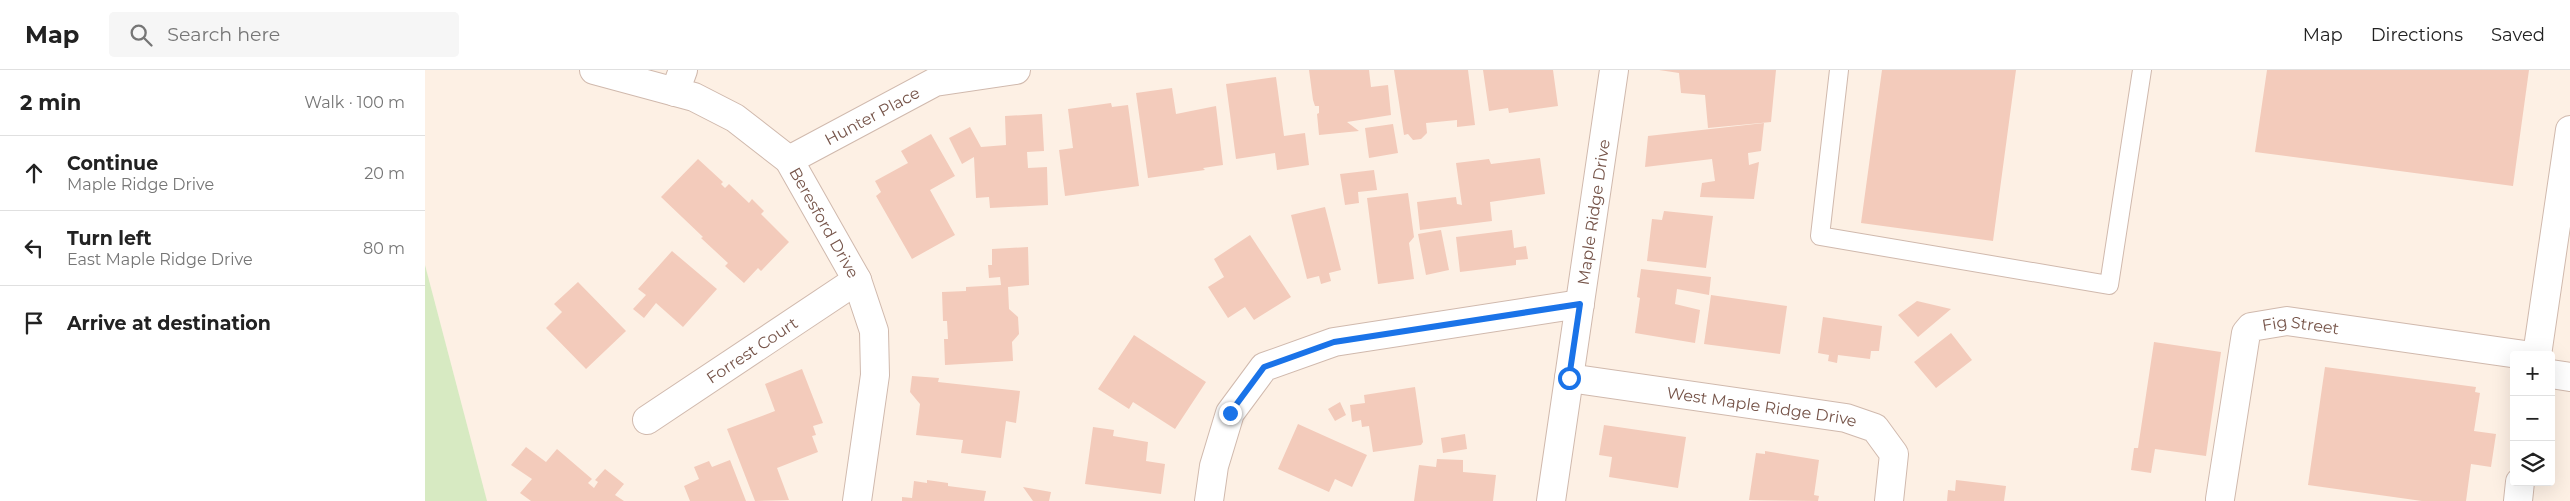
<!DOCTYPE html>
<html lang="en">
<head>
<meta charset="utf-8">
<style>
  :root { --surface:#fff; --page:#f6f6f6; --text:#222; --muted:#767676; --line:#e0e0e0 }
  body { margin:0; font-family:Montserrat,sans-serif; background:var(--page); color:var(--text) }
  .controls { position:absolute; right:15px; bottom:15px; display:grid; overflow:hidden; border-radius:5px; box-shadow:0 5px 20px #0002 }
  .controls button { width:45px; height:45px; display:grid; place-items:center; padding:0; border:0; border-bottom:1px solid var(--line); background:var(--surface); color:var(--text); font:25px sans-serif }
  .stop { position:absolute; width:15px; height:15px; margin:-11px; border:4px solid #1a73e8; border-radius:50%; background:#fff }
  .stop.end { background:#1a73e8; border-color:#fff; box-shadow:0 1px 5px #0008 }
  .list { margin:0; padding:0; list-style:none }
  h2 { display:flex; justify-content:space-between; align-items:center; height:65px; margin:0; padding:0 20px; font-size:21px }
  h2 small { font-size:16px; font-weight:400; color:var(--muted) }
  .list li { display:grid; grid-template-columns:32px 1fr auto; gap:15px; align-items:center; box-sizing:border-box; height:75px; padding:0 20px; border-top:1px solid var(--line) }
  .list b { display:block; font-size:19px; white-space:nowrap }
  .list p { margin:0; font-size:16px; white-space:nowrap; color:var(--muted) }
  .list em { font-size:16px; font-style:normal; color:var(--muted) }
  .icon { flex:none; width:28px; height:28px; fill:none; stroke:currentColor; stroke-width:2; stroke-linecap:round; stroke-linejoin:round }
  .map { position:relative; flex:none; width:2145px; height:431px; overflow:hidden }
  header { display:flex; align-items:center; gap:30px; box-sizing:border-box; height:70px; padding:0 25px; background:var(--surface); border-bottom:1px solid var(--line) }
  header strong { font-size:24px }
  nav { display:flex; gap:28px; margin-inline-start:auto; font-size:18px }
  .search { width:350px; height:45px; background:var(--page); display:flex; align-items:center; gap:12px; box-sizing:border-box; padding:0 18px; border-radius:5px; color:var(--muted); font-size:19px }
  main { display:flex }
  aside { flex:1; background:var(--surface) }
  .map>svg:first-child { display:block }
  .green { fill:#d7eac2 }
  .building { fill:#f3cbbb }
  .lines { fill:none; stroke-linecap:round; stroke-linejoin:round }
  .service-casing { stroke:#d0b9ad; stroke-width:20 }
  .minor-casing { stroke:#d0b9ad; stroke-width:30 }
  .service { stroke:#fff; stroke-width:18 }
  .minor { stroke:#fff; stroke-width:28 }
  .route { stroke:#1a73e8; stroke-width:6 }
  .labels { text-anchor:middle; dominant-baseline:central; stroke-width:5; stroke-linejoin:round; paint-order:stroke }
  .street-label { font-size:16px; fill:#765449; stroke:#fff5ea }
</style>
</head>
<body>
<header>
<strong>Map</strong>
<div class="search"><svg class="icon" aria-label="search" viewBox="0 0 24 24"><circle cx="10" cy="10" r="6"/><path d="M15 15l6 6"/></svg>Search here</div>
<nav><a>Map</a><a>Directions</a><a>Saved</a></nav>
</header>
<main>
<aside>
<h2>2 min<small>Walk · 100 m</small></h2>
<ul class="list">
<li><svg class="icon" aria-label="ahead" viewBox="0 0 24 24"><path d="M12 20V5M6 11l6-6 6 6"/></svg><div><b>Continue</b><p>Maple Ridge Drive</p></div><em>20 m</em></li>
<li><svg class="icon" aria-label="left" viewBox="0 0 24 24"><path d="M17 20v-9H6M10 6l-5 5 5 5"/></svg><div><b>Turn left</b><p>East Maple Ridge Drive</p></div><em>80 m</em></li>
<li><svg class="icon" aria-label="arrive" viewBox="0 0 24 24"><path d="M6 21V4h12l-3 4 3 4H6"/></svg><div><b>Arrive at destination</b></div></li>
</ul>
</aside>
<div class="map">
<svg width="2145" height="431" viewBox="0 0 2145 431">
  <rect width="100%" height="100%" fill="#fdf0e4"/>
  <path class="green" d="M0,195L62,431H0Z"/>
  <path class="building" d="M884,0H944L946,17L963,15L966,45L922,52L934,61L894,65L892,44L894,43V36H890L888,30Z
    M969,0H1043L1050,55L1032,57V50L1001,53L1002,63L996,69L988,70L983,64L979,65Z
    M1058,0H1128L1133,36L1084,43L1083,38L1064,41Z
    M1234,0H1351L1346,52L1283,58L1280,25L1256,23L1254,3Z
    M1457,0H1591L1568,171L1436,153Z
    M1842,0H2104L2088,116L1830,82Z
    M851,7L859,66L880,63L884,95L852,100L850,83L811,89L801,14Z
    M747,18L751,44L791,36L798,95L778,98L780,100L723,108L711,23Z
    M686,33L687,37L703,35L714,116L640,126L634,80L648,78L643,39Z
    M617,44L619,81L602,82L603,98L622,97L623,135L565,138L564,127L551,128L549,87L537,94L524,68L545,57L556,77L581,75L580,46Z
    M1339,53L1336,81L1323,83L1324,95L1334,92L1329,129L1275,127L1277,113L1290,111L1287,89L1220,97L1223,66Z
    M968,54L973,83L944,88L940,58Z
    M506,64L530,106L505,120L530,165L487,189L451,126L456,122L450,111L483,93L476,81Z
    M1115,88L1120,124L1065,132L1067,151L995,160L992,132L1031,127L1032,134L1037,135L1031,93L1064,89L1066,94Z
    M273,89L298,112L296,114L300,118L304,114L324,133L327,129L339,141L336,144L364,172L336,201L333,198L319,213L300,196L303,193L276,168L278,167L236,127Z
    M949,100L952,120L933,122L934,133L920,135L915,104Z
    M983,123L989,167L984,173L989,209L953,214L942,128Z
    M900,137L916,200L904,203L906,211L896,214L894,206L882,209L866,145Z
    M1239,141L1288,146L1281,198L1222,191L1227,149L1237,150Z
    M1016,160L1024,200L1001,205L993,164Z
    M1087,160L1089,178L1101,176L1103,189L1091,190V195L1035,202L1031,167Z
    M825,165L866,227L829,250L820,237L803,248L783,217L799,207L789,189Z
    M603,177L604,215L583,217L584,239L593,247L594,264L587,272L588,291L520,295L519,269H523L522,251H518L517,222L541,221V217L576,215L575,207L564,208L563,195H567V179Z
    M247,181L292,219L258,257L231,233L219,248L208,239L221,225L213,219Z
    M1216,199L1286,207L1284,225L1252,219L1250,234L1275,240L1270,273L1210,263L1215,228L1212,227Z
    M153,212L201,261L161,299L121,258L137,242L129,234Z
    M1286,225L1362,236L1355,284L1279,274Z
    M1492,231L1526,239L1493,267L1473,245Z
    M1398,247L1457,256L1454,281H1446L1445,289L1413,285L1412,293L1403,291L1404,285L1393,283Z
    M1526,263L1547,290L1511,318L1489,292Z
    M709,265L781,312L750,359L708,332L704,339L673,319Z
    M1729,272L1796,282L1781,386L1730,379L1726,403L1706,400L1709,378H1713Z
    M1900,297L2051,317L2050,322L2055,323L2049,361L2071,364L2066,397L2046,394L2041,431H1997L1883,415Z
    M377,299L398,353L388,356L391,365L387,366L393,382L352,398L364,430L330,431L302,359L350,341L340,314Z
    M487,306L514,308L513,312L595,321L591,353L581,351L576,388L536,383L538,370L491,365L495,334L485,322Z
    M990,317L998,372L996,375L948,382L944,356L937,357L936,350L927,352L925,335L940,333L939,325Z
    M915,332L921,345L910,351L903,339Z
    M873,354L942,385L927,417L910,409L904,422L853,399Z
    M1179,355L1261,367L1253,418L1184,407L1187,387L1174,385Z
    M668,357L689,360L688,366L723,372L721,391L740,394L736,424L660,414Z
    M1040,364L1042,379L1018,383L1016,368Z
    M101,377L121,392L132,379L167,409L163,413L169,418L173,412L170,410L180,399L199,414L190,425L199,431H106L95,423L107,409L86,395Z
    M1340,381L1394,390L1389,425L1394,426L1393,431L1324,430L1331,383L1340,384Z
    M1012,389L1038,390V402L1071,405L1068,431H989L994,395L1011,397Z
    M305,390L321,431H265L259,416L274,409L269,397L284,391L287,397Z
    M502,410L523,413V416L561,421L559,431H477V427L487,428L489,411L502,413Z
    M1531,410L1581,416L1579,431H1522L1523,420L1530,421Z
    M598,417L626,422L624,431H608Z"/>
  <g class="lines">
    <g class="service-casing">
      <path id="service" d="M1414,0L1395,166L1684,215L1717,0"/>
    </g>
    <g class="minor-casing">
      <g id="minor">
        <path id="s1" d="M169,0L269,27L310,48L364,90L432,210L449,261L450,305L432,431"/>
        <path d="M250,22L258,0"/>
        <path id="s2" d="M364,90L510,12L591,0"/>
        <path d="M2112,285L2145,60"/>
        <path d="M2126,304L2145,307"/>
        <path id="s3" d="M1144,308L1421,348L1450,358L1469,384L1464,431"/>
        <path id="s4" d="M222,350L432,210"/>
        <path id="s5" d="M1795,429L1821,263L1826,257L1862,251L2100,285"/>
        <path d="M784,431L789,396L805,343L839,297L909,272L1155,234"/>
        <path id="s6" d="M1126,431L1189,0"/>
        <path d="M2093,431L2095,412"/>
      </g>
    </g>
    <use href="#service" class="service"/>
    <use href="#minor" class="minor"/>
  </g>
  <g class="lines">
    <path class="route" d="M805,343L839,297L909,272L1155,234L1144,308"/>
  </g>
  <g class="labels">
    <g class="street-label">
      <text stroke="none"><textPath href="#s2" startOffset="94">Hunter Place</textPath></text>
      <text stroke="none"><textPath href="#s6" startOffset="292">Maple Ridge Drive</textPath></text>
      <text stroke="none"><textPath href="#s1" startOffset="290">Beresford Drive</textPath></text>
      <text stroke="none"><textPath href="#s5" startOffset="226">Fig Street</textPath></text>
      <text stroke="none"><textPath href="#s4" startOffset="126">Forrest Court</textPath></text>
      <text stroke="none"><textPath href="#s3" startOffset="195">West Maple Ridge Drive</textPath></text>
    </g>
  </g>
</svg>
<div class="controls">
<button>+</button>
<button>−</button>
<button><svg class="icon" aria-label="layers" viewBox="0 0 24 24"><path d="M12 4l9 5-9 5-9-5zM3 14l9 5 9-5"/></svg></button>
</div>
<div class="stop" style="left:1144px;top:308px"></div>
<div class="stop end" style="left:805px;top:343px"></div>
</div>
</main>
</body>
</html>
